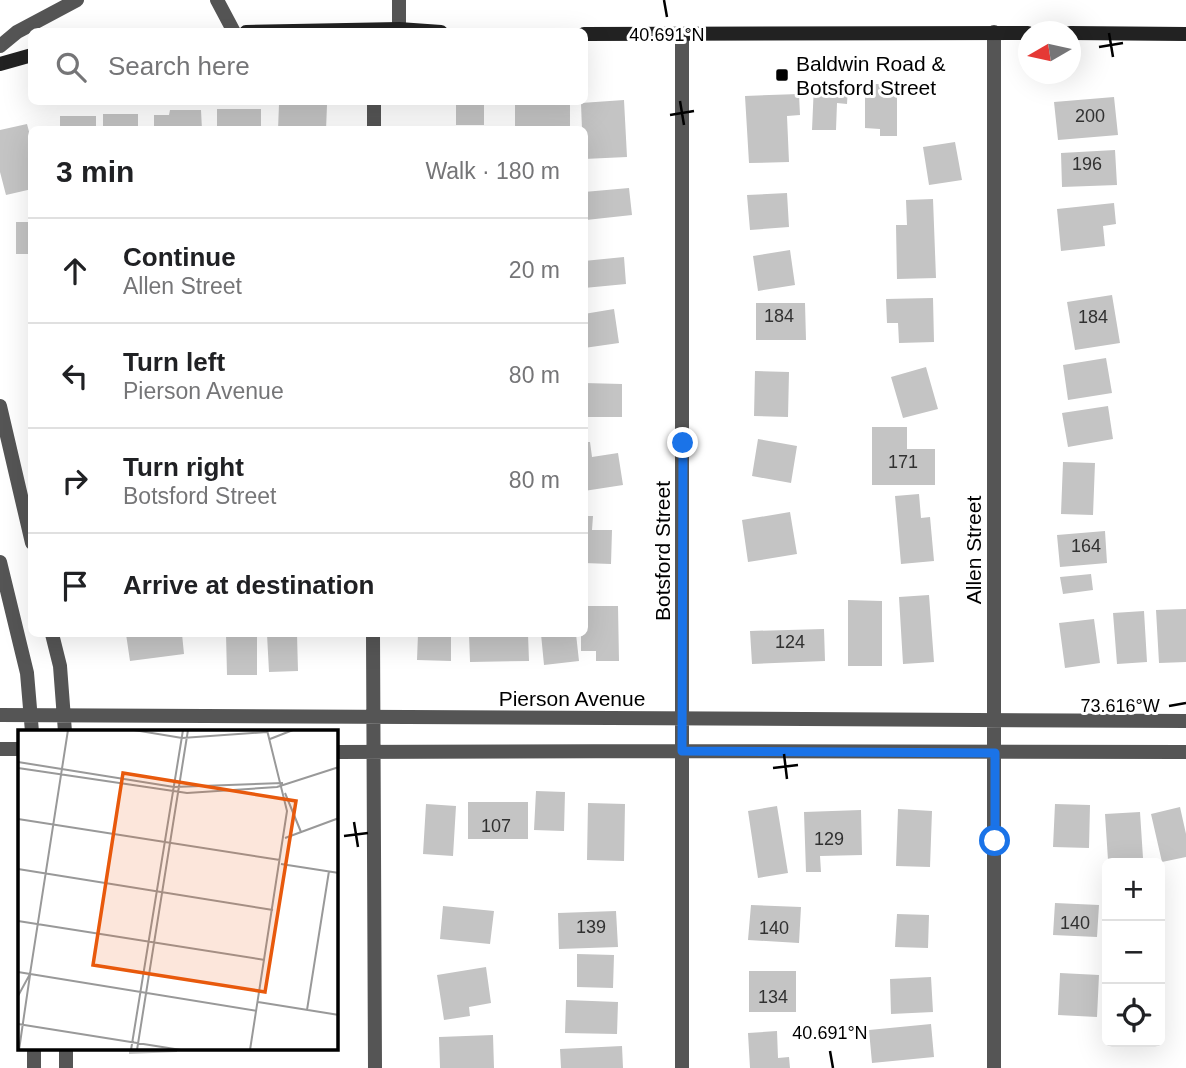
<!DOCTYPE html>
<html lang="en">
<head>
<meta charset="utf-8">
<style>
  :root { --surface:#fff; --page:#f2f2f2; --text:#202124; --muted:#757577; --line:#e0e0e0 }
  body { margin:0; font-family:Helvetica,sans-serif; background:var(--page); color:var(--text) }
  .controls { position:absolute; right:21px; bottom:21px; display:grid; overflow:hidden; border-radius:10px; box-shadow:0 7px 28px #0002 }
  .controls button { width:63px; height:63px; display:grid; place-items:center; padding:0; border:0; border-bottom:2px solid var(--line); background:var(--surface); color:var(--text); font:35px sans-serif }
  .compass { position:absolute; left:1018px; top:21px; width:63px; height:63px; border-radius:50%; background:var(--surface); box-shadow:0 7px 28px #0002; rotate:261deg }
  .stop { position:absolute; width:21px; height:21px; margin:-16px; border:5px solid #1a73e8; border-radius:50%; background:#fff }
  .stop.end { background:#1a73e8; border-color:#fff; box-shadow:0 2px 7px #0008 }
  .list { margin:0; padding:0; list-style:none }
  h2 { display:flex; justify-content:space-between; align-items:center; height:91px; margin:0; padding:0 28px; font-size:30px }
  h2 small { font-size:23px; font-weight:400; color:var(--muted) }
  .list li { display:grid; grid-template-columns:46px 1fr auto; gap:21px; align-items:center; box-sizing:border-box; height:105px; padding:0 28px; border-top:2px solid var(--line) }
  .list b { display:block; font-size:26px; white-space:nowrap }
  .list p { margin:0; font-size:23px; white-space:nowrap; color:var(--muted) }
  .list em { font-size:23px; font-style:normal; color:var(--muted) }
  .icon { flex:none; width:38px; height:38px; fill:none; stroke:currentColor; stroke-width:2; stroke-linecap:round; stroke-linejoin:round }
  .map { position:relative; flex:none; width:1186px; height:1068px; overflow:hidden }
  .search { position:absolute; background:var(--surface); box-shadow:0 7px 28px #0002; left:28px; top:28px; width:560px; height:77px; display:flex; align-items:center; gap:18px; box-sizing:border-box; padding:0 24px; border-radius:10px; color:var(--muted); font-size:26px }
  .panel { position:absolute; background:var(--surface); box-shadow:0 7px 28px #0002; left:28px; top:126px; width:560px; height:511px; border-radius:10px }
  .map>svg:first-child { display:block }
  .building { fill:#c4c4c4 }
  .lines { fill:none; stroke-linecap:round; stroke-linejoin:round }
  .street { stroke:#555; stroke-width:14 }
  .secondary { stroke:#222; stroke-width:14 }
  .route { stroke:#1a73e8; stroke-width:9 }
  .ticks { fill:none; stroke:#000; stroke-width:2.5 }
  .poi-dot { fill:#000; stroke:#fff; stroke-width:2.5 }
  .labels { text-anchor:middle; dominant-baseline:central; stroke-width:6; stroke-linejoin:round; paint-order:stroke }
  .number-label { font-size:18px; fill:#313131 }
  .poi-label { font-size:21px; fill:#000; stroke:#fff; text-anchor:start }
  .street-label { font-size:21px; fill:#000; stroke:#fff }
  .inset-road { fill:none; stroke:#999; stroke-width:2 }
  .view { fill:#e8590c; fill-opacity:0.15; stroke:#e8590c; stroke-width:3.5 }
  .inset-edge { fill:none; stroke:#000; stroke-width:3.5 }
  .ticks-label { font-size:18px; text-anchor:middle; fill:#000; stroke:#fff; stroke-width:6; stroke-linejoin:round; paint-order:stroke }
</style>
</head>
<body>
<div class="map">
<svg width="1186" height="1068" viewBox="0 0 1186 1068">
  <rect width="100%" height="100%" fill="#fff"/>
  <path class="building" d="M814,84L848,86L847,104L837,103L836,130H812Z
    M865,84H897V136H880V129L865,128Z
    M799,94L800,115L787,116L789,162L749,163L745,96Z
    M1114,97L1118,135L1058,140L1054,102Z
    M624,100L627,157L584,159V130H582L581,103Z
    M456,102H484V125H456Z
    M515,102H570V130H515Z
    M279,104L327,105L326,130H278Z
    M217,109H261V130H217Z
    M170,110H201L202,130H154V115H169Z
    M103,114H138V130H103Z
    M60,116H96V130H60Z
    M27,124L32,143V189L6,195L0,172V130Z
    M955,142L962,180L929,185L923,147Z
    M1115,150L1117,185L1062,187L1061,153Z
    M629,188L632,215L586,220L584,192Z
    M787,193L789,227L750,230L747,195Z
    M933,199L936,278L897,279L896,225H907L906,200Z
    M1114,203L1116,224L1103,226L1105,246L1061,251L1057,209Z
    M16,222H32V254H16Z
    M790,250L795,285L758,291L753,256Z
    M624,257L626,284L584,288V261Z
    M1112,295L1120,343L1075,350L1067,302Z
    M933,298L934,342L899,343L898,323H887L886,299Z
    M756,303H805L806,340H756Z
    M614,309L619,343L584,348V314Z
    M1106,358L1112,393L1068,400L1063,365Z
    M926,367L938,409L903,418L891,377Z
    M755,371L789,372L788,417L754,416Z
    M584,383L622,384V417H584Z
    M1108,406L1113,439L1068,447L1062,413Z
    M872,427H907V449H935V485H872Z
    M758,439L797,446L791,483L752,476Z
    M584,442H590L592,457L618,453L623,485L584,491Z
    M1063,462L1095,463L1093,515L1061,514Z
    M919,494L921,518L930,517L934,561L901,564L895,496Z
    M790,512L797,554L748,562L742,520Z
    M584,516H593L592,530H612L611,564L584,563Z
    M1105,531L1107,563L1060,567L1057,535Z
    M1091,574L1093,590L1063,594L1060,577Z
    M929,595L934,662L903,664L899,597Z
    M848,600L882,601V666H848Z
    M584,606H618L619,661H596V651H581V634H584Z
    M1186,609V662L1159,663L1156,610Z
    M1144,611L1147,662L1117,664L1113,613Z
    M1094,619L1100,663L1065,668L1059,623Z
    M824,629L825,661L752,664L750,631Z
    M126,634H182L184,654L130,661Z
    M226,634H257V675H227Z
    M267,634H297L298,671L269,672Z
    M418,634H451V661L417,660Z
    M469,634H528L529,661L470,662Z
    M541,634H576L579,661L544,665Z
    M536,791L565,792L564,831L534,830Z
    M468,802H528V839H468Z
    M588,803L625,804L624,861L587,860Z
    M426,804L456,806L453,856L423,854Z
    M1055,804L1090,805L1089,848L1053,847Z
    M777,806L788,873L758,878L748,811Z
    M1180,807L1186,834V857L1162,862L1151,814Z
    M898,809L932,811L930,867L896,866Z
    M861,810L862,855L820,856L821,872H806L804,812Z
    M1140,812L1143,858L1108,860L1105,814Z
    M1055,903L1099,905L1097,937L1053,935Z
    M751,905L801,907L799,943L748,940Z
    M443,906L494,911L490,944L440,939Z
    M616,911L618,947L559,949L558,913Z
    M897,914L929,915L928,948L895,947Z
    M577,954L614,955L613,988L577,987Z
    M486,967L491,1003L469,1007L470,1016L444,1020L437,975Z
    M749,971H796V1012H749Z
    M1060,973L1099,975L1097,1017L1058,1015Z
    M931,977L933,1012L891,1014L890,979Z
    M566,1000L618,1002L617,1034L565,1033Z
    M931,1024L934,1057L872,1063L869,1030Z
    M777,1031L778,1058L789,1057L790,1068H750L748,1033Z
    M493,1035L494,1068H440L439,1037Z
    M622,1046L623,1068H561L560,1049Z
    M129,1049H177V1052L129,1054Z"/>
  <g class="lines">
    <path class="street" d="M217,0L234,32
      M399,0V29
      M994,32V1068
      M682,35V1068
      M0,46L17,32L77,0
      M374,130V102
      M0,406L32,543
      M0,562L27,673L32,732
      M52,634L60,666L65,732
      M373,634L375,1068
      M0,715L1186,721
      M0,749H19
      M336,752L683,751L1186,752
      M34,1049V1068
      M66,1049V1068"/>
    <path class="secondary" d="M246,32L399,29L441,32
      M1070,33L1186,34
      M584,34L1028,33
      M0,64L32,55"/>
  </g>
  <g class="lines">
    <path class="route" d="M683,443L682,751L995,753V841"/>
  </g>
  <path class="ticks" d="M664,0L667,17M1109,33L1113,57M1099,47L1123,43M680,101L684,125M670,115L694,111M1169,706L1186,703M784,754L787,779M773,768L798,765M354,822L358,847M344,836L368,833M830,1051L833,1068"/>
  <rect class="poi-dot" x="775" y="68" width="14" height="14" rx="3.5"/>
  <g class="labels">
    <g class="number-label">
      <text x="1090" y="116">200</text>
      <text x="1087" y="164">196</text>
      <text x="779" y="316">184</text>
      <text x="1093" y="317">184</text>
      <text x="903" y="462">171</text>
      <text x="1086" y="546">164</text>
      <text x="790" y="642">124</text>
      <text x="496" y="826">107</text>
      <text x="829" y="839">129</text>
      <text x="1075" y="923">140</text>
      <text x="591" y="927">139</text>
      <text x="774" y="928">140</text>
      <text x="773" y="997">134</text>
    </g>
    <g class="poi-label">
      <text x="796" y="63">Baldwin Road &amp;<tspan x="796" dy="24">Botsford Street</tspan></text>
    </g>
    <g class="street-label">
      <text transform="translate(973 550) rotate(-90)">Allen Street</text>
      <text transform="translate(662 551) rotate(-90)">Botsford Street</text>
      <text x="572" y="698">Pierson Avenue</text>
    </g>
  </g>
  <g transform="translate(18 730)">
    <rect width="320" height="320" fill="#fff"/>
    <path class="inset-road" d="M116,0L164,8L249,2M252,9L275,0M0,32L156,57L265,53M0,38L169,63L259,57L321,37M267,63L283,102M0,89L262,130M267,108L321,88M263,134L321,143M0,139L255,180M0,191L247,230M0,242L239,281M0,266L12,244L50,0M240,272L321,285M289,280L311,141M0,294L163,320M1,320L12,245M113,320L165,0M119,320L170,0M232,320L269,81L249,0"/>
    <path class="view" d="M105,43L278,71L247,262L75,235Z"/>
    <rect width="320" height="320" class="inset-edge"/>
  </g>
  <g class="ticks-label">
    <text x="667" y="41">40.691°N</text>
    <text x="1120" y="712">73.616°W</text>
    <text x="830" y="1039">40.691°N</text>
  </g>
</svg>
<div class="controls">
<button>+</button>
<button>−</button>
<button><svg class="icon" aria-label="locate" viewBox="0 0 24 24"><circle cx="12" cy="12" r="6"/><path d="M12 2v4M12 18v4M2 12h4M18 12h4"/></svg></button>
</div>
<svg class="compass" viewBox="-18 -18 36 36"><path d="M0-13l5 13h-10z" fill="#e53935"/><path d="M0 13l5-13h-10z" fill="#757577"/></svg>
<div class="stop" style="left:995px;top:841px"></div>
<div class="stop end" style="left:683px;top:443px"></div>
<div class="search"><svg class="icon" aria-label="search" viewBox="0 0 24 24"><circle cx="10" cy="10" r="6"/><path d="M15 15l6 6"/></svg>Search here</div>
<section class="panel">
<h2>3 min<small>Walk · 180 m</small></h2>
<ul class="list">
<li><svg class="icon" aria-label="ahead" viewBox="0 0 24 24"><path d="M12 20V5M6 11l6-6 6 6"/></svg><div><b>Continue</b><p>Allen Street</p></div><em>20 m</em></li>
<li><svg class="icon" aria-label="left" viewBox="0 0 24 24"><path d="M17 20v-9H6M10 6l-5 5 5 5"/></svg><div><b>Turn left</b><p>Pierson Avenue</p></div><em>80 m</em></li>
<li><svg class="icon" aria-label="right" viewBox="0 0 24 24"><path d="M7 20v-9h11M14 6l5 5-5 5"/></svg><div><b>Turn right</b><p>Botsford Street</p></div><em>80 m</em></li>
<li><svg class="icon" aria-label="arrive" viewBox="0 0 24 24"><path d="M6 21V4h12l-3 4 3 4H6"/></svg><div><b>Arrive at destination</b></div></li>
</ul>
</section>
</div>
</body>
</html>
